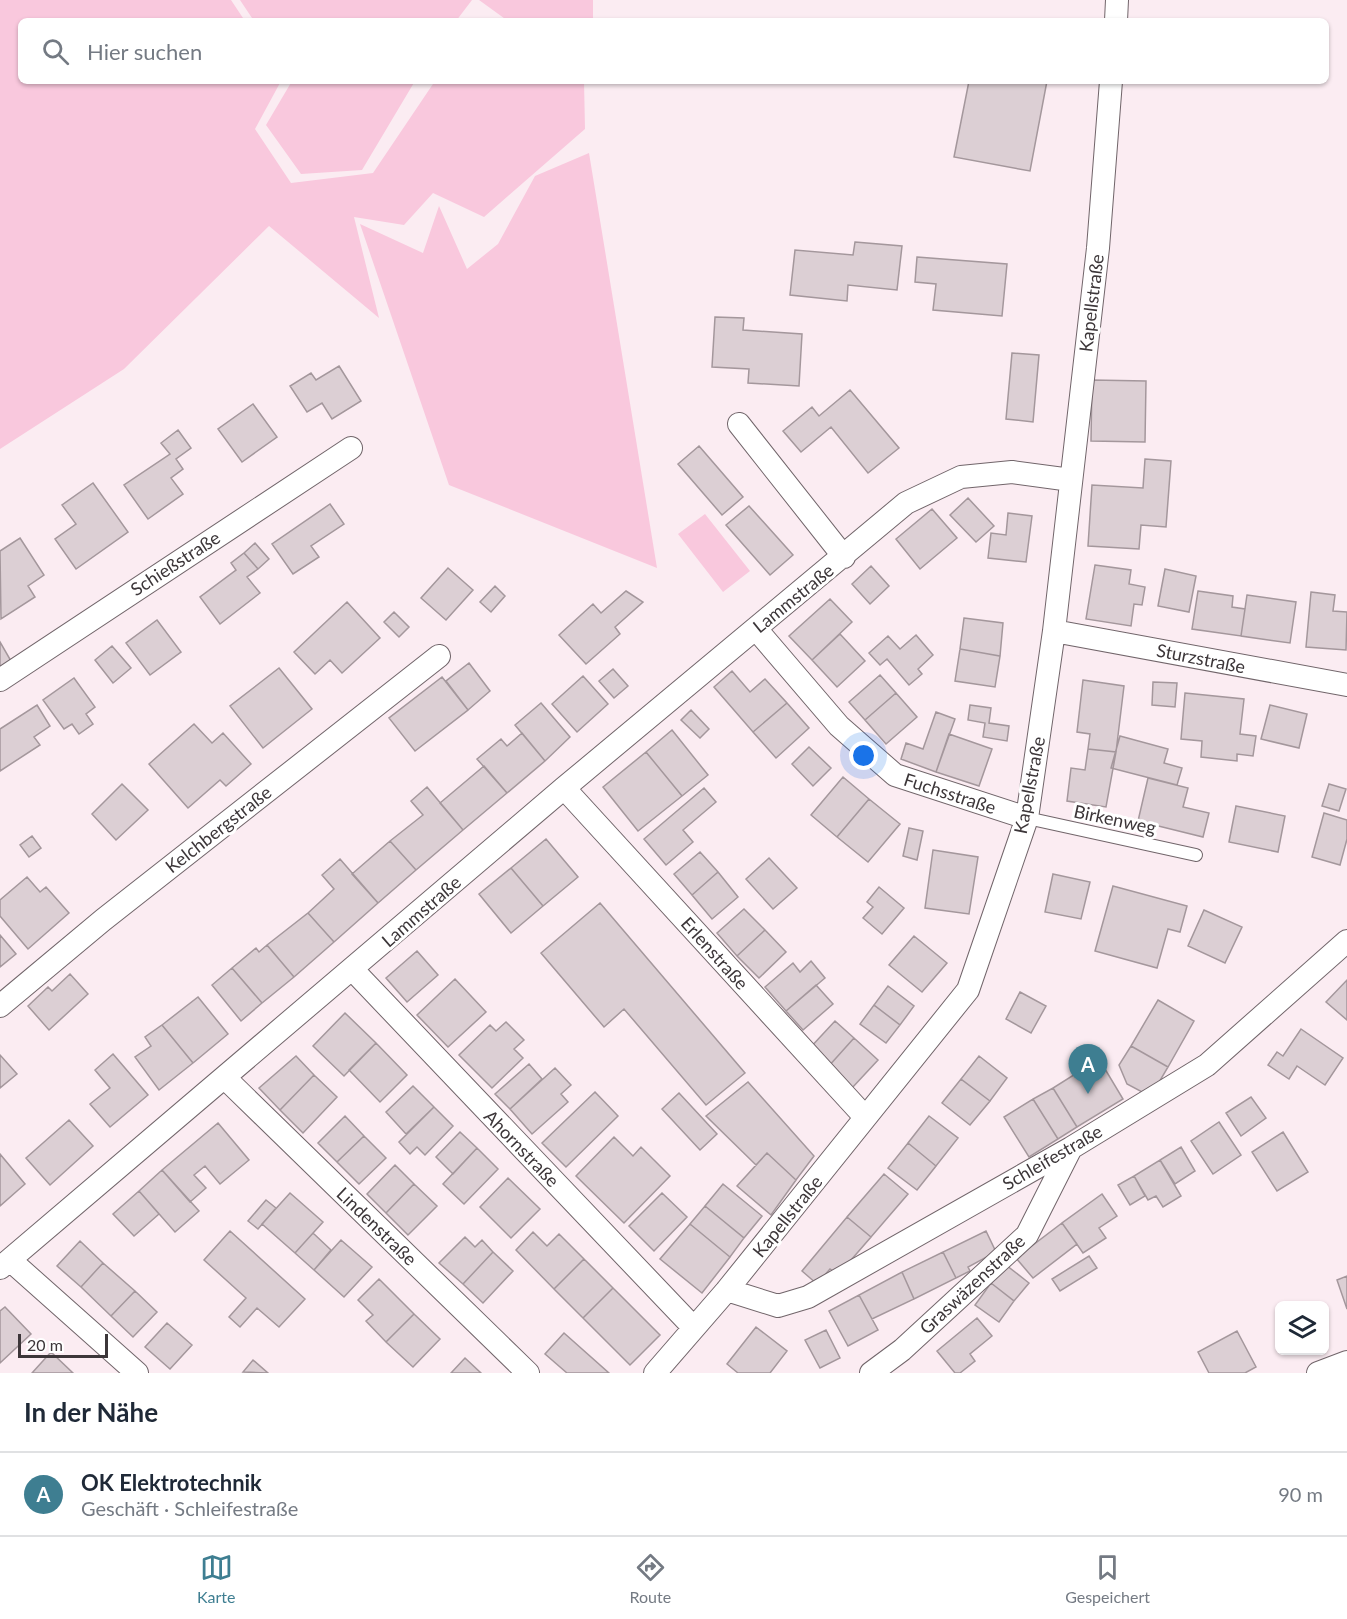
<!DOCTYPE html>
<html lang="de">
<head>
<meta charset="utf-8">
<style>
  :root { --surface:#fff; --page:#f6f6f7; --text:#1f2937; --muted:#747a83; --line:#e0e1e3; --accent:#3e7e91 }
  body { margin:0; font-family:Lato,sans-serif; background:var(--page); color:var(--text) }
  .controls { position:absolute; right:18px; bottom:18px; display:grid; overflow:hidden; border-radius:9px; box-shadow:0 2px 4px #0004 }
  .controls button { width:54px; height:54px; display:grid; place-items:center; padding:0; border:0; border-bottom:2px solid var(--line); background:var(--surface); color:var(--text); font:30px sans-serif }
  .scale { position:absolute; left:18px; bottom:15px; width:90px; box-sizing:border-box; padding-left:6px; border:3px solid #3c3639; border-top:0; font-size:16px; line-height:21px; white-space:nowrap; color:#3c3639; -webkit-text-stroke:4px #fff; paint-order:stroke }
  .you { position:absolute; left:864px; top:756px; width:21px; height:21px; margin:-15px; border:4px solid #fff; border-radius:50%; background:#1a73e8; box-shadow:0 0 0 9px #1a73e833 }
  .badge { display:grid; place-items:center; width:39px; height:39px; border-radius:50%; background:var(--accent); color:#fff; font-size:20px; font-weight:700 }
  .pin { position:absolute; translate:-50% -50px; filter:drop-shadow(0 2px 3px #0008) }
  .pin::after { content:''; position:absolute; top:32px; width:21px; height:18px; background:inherit; clip-path:polygon(0 0,100% 0,50% 100%) }
  .list { margin:0; padding:0; list-style:none }
  h2 { display:flex; justify-content:space-between; align-items:center; height:78px; margin:0; padding:0 24px; font-size:26px }
  h2 small { font-size:20px; font-weight:400; color:var(--muted) }
  .list li { display:grid; grid-template-columns:39px 1fr auto; gap:18px; align-items:center; box-sizing:border-box; height:84px; padding:0 24px; border-top:2px solid var(--line) }
  .list b { display:block; font-size:22px; white-space:nowrap }
  .list p { margin:0; font-size:20px; white-space:nowrap; color:var(--muted) }
  .list em { font-size:20px; font-style:normal; color:var(--muted) }
  .icon { flex:none; width:33px; height:33px; fill:none; stroke:currentColor; stroke-width:2; stroke-linecap:round; stroke-linejoin:round }
  .map { position:relative; flex:none; width:1347px; height:1373px; overflow:hidden }
  .search { position:absolute; background:var(--surface); box-shadow:0 2px 4px #0004; left:18px; right:18px; top:18px; height:66px; display:flex; align-items:center; gap:15px; box-sizing:border-box; padding:0 21px; border-radius:9px; color:var(--muted); font-size:22px }
  .sheet { height:162px; background:var(--surface) }
  nav { display:flex; justify-content:space-around; align-items:center; box-sizing:border-box; height:84px; border-top:2px solid var(--line); background:var(--surface); font-size:16px; color:var(--muted) }
  nav a { display:grid; justify-items:center; gap:3px }
  nav .on { color:var(--accent) }
  .map>svg:first-child { display:block }
  .green { fill:#f9c8dd }
  .building { fill:#dccfd4; stroke:#a4979c; stroke-width:1.5 }
  .lines { fill:none; stroke-linecap:round; stroke-linejoin:round }
  .service-casing { stroke:#71656a; stroke-width:14 }
  .minor-casing { stroke:#71656a; stroke-width:24 }
  .service { stroke:#fff; stroke-width:12 }
  .minor { stroke:#fff; stroke-width:22 }
  .labels { text-anchor:middle; dominant-baseline:central; stroke-width:6; stroke-linejoin:round; paint-order:stroke }
  .street-label { font-size:18px; fill:#3c3639; stroke:#fff }
</style>
</head>
<body>
<div class="map">
<svg width="1347" height="1373" viewBox="0 0 1347 1373">
  <rect width="100%" height="100%" fill="#fbecf2"/>
  <path class="green" d="M0,0H231L245,21H21V81H281L255,129L291,183L373,173L435,81H584L585,129L484,217L433,193L404,225L354,217L379,318L269,226L124,369L0,449Z
    M240,0H472L456,21H254Z
    M479,0H593V19L508,21Z
    M292,81H415L362,170L301,174L266,125Z
    M589,153L657,568L449,485L360,224L423,253L439,206L467,269L498,244L535,176Z
    M705,514L750,571L723,592L678,534Z"/>
  <path class="building" d="M969,81H1047L1030,171L954,157Z
    M855,242L902,246L897,290L848,285L847,301L790,295L795,250L853,255Z
    M917,257L1007,264L1002,316L933,310L936,284L915,282Z
    M715,317L744,318L743,330L802,334L799,386L748,383L749,369L712,367Z
    M1012,353L1039,355L1033,422L1006,419Z
    M339,366L361,401L332,419L322,403L307,412L290,386L311,373L316,380Z
    M1092,380L1146,381L1145,442L1091,441Z
    M850,390L899,448L868,473L831,427L801,452L783,431L812,407L819,416Z
    M253,404L277,437L242,462L218,429Z
    M178,430L191,448L176,459L183,469L171,478L183,494L148,519L124,485L170,454L161,443Z
    M699,446L743,497L722,515L678,464Z
    M1145,459L1171,461L1166,527L1141,525L1139,549L1088,546L1092,485L1143,488Z
    M93,483L128,532L76,569L55,539L76,524L62,505Z
    M968,498L994,526L976,542L950,515Z
    M330,504L344,524L311,546L319,557L293,574L272,544Z
    M749,506L793,555L770,575L726,525Z
    M932,509L957,538L920,569L896,539Z
    M1008,513L1032,516L1026,562L988,558L991,533L1006,535Z
    M20,538L44,575L28,586L35,597L1,619L0,551Z
    M255,543L269,559L258,569L244,553Z
    M244,553L258,569L247,577L260,593L220,624L200,597L236,570L231,563Z
    M1095,565L1131,570L1129,584L1145,587L1142,605L1134,604L1131,626L1086,619Z
    M871,566L889,586L870,604L852,584Z
    M448,568L473,590L446,620L421,598Z
    M1165,569L1196,576L1189,612L1158,606Z
    M495,586L505,596L491,612L480,602Z
    M626,591L643,602L615,627L620,634L586,664L559,635L593,604L601,613Z
    M1198,591L1233,596L1232,607L1245,609L1241,636L1192,629Z
    M1311,592L1335,595L1333,611L1347,612L1346,650L1306,647Z
    M1247,595L1296,602L1290,643L1241,636Z
    M830,599L852,622L812,660L789,636Z
    M347,602L380,638L342,673L330,660L315,674L294,652Z
    M394,612L409,627L399,637L384,622Z
    M964,618L1003,623L1000,656L960,649Z
    M157,620L181,652L150,675L126,643Z
    M840,634L865,661L837,687L812,660Z
    M916,635L933,655L918,669L922,674L909,685L887,659L880,665L869,653L888,636L900,649Z
    M0,642L11,661L0,667Z
    M112,646L131,668L113,683L95,660Z
    M960,649L1000,656L995,687L955,681Z
    M469,663L490,691L468,710L446,681Z
    M279,668L312,709L263,748L230,706Z
    M613,669L628,686L614,698L599,681Z
    M732,671L750,692L765,679L787,703L753,732L714,687Z
    M880,675L896,693L865,720L849,702Z
    M583,676L608,704L577,732L552,704Z
    M442,677L468,710L415,751L389,718Z
    M74,678L95,707L86,714L93,724L79,734L72,724L64,729L43,700Z
    M1083,680L1124,686L1116,752L1088,749L1090,734L1077,732Z
    M1153,682L1177,683L1175,707L1152,705Z
    M896,693L917,717L886,744L865,720Z
    M1185,693L1244,699L1240,734L1256,736L1253,756L1237,754V761L1201,757L1202,741L1181,739Z
    M541,703L570,737L545,761L515,725Z
    M787,703L809,728L776,758L753,732Z
    M37,705L50,726L34,737L40,745L0,771V729Z
    M970,705L991,708L989,723L1009,726L1007,741L983,737L985,723L968,720Z
    M1270,705L1307,714L1299,748L1261,739Z
    M691,710L709,729L700,738L681,720Z
    M936,712L955,719L936,772L901,759L906,743L923,749Z
    M194,724L212,743L223,733L251,764L226,786L220,780L188,808L149,764Z
    M672,730L708,775L682,796L646,752Z
    M522,733L545,761L507,793L477,759L501,739L507,746Z
    M949,734L992,749L979,786L936,772Z
    M1120,736L1168,749L1164,763L1182,768L1177,785L1111,768Z
    M809,747L831,768L813,786L792,764Z
    M1088,749L1116,752L1106,807L1067,801L1071,768L1085,770Z
    M646,752L682,796L638,831L603,787Z
    M484,766L507,793L463,830L440,803Z
    M843,777L869,799L837,837L811,815Z
    M1148,778L1188,788L1183,807L1209,813L1203,837L1138,821Z
    M122,784L148,810L116,840L92,814Z
    M1329,784L1346,789L1339,811L1322,806Z
    M427,787L463,830L416,870L390,841L423,815L411,801Z
    M704,788L716,802L683,830L693,842L666,865L644,839Z
    M869,799L900,824L868,862L837,837Z
    M1236,806L1285,816L1278,852L1229,842Z
    M1324,813L1347,820V839L1340,865L1312,857Z
    M909,828L923,831L917,860L903,856Z
    M32,836L41,848L29,857L20,845Z
    M546,839L578,877L543,906L511,868Z
    M390,841L416,870L378,903L352,874Z
    M933,850L978,857L969,914L925,908Z
    M700,852L718,872L692,895L674,874Z
    M769,858L797,888L773,909L746,879Z
    M340,859L378,903L334,942L308,913L334,889L322,875Z
    M511,868L543,906L511,933L479,894Z
    M718,872L738,897L712,919L692,895Z
    M1053,874L1090,882L1081,919L1045,912Z
    M27,877L40,892L46,887L69,913L28,949L0,916V900Z
    M1113,886L1187,906L1180,932L1168,929L1157,968L1095,951Z
    M879,887L904,908L882,934L863,918L873,907L867,902Z
    M600,903L745,1073L706,1105L624,1009L604,1027L541,953Z
    M744,909L765,930L737,956L717,933Z
    M1204,910L1242,927L1225,963L1188,946Z
    M308,913L334,942L294,977L267,945Z
    M765,930L786,952L759,978L737,956Z
    M0,935L16,954L0,967Z
    M914,936L947,963L922,992L889,965Z
    M267,945L294,977L262,1003L232,968L256,948L259,952Z
    M417,951L438,975L407,1002L386,978Z
    M811,961L825,978L786,1011L765,987L793,963L800,972Z
    M232,968L262,1003L241,1021L212,985Z
    M70,974L88,994L49,1030L28,1006L48,987L52,991Z
    M455,979L486,1012L448,1047L417,1015Z
    M1347,980V1020L1326,1002Z
    M816,985L833,1004L803,1030L786,1011Z
    M888,986L914,1006L900,1025L874,1005Z
    M1020,992L1046,1006L1031,1033L1006,1019Z
    M198,997L228,1034L193,1063L162,1025Z
    M1158,1000L1194,1021L1168,1067L1131,1046Z
    M874,1005L900,1025L886,1043L860,1024Z
    M345,1013L376,1043L344,1076L313,1046Z
    M835,1021L854,1038L828,1067L809,1049Z
    M506,1022L524,1040L514,1049L523,1058L492,1088L459,1055L490,1025L496,1031Z
    M162,1025L193,1063L159,1090L135,1057L151,1046L145,1037Z
    M1301,1029L1343,1058L1325,1085L1297,1066L1289,1079L1268,1065L1277,1052L1283,1056Z
    M854,1038L878,1060L852,1088L828,1067Z
    M376,1043L407,1075L380,1102L349,1070Z
    M1131,1046L1168,1067L1158,1084L1142,1092L1127,1084L1119,1065Z
    M113,1054L148,1095L110,1127L90,1104L110,1088L95,1070Z
    M0,1055L17,1074L0,1088Z
    M296,1056L314,1075L280,1110L259,1088Z
    M979,1056L1007,1078L990,1101L961,1079Z
    M1099,1059L1123,1099L1077,1127L1053,1088Z
    M529,1064L542,1079L510,1109L495,1094Z
    M555,1068L571,1085L561,1094L568,1102L532,1134L510,1109Z
    M314,1075L337,1097L303,1133L280,1110Z
    M961,1079L990,1101L970,1125L942,1103Z
    M748,1082L814,1156L796,1180L767,1153L756,1165L706,1116Z
    M413,1086L434,1107L406,1134L386,1112Z
    M1053,1088L1077,1127L1058,1139L1033,1099Z
    M595,1092L618,1116L566,1167L542,1143Z
    M679,1093L717,1134L700,1150L662,1109Z
    M1251,1097L1266,1118L1241,1136L1226,1113Z
    M1033,1099L1058,1139L1029,1157L1004,1117Z
    M434,1107L453,1126L425,1155L417,1147L410,1154L399,1142Z
    M345,1116L364,1136L337,1162L318,1143Z
    M929,1116L958,1138L936,1166L908,1143Z
    M69,1120L93,1146L50,1185L26,1158Z
    M1219,1122L1241,1155L1213,1174L1191,1141Z
    M218,1123L249,1160L220,1184L205,1166L194,1175L206,1188L190,1202L162,1170Z
    M460,1132L477,1148L453,1174L436,1157Z
    M1283,1132L1308,1172L1277,1191L1252,1152Z
    M364,1136L386,1158L359,1184L337,1162Z
    M614,1137L633,1156L641,1147L670,1176L624,1223L576,1176Z
    M908,1143L936,1166L917,1190L888,1168Z
    M1181,1147L1195,1171L1175,1184L1160,1160Z
    M477,1148L498,1169L464,1204L443,1184Z
    M767,1153L796,1180L771,1215L737,1186Z
    M0,1154L25,1184L0,1206Z
    M1160,1160L1181,1196L1163,1207L1156,1196L1148,1200L1134,1176Z
    M395,1165L414,1184L386,1213L367,1194Z
    M162,1170L199,1211L175,1232L139,1191Z
    M884,1174L908,1194L871,1237L847,1217Z
    M1134,1176L1145,1196L1130,1205L1118,1185Z
    M508,1178L540,1209L511,1238L480,1207Z
    M414,1184L437,1206L408,1235L386,1213Z
    M723,1184L762,1216L744,1238L705,1206Z
    M139,1191L159,1214L134,1236L113,1214Z
    M290,1193L323,1222L295,1253L262,1224Z
    M662,1193L687,1217L654,1251L629,1226Z
    M1102,1194L1117,1216L1099,1228L1106,1238L1083,1253L1062,1223Z
    M266,1200L276,1208L258,1229L248,1221Z
    M705,1206L744,1238L730,1257L690,1224Z
    M847,1217L871,1237L838,1275L830,1269L817,1284L802,1271Z
    M1062,1223L1077,1244L1033,1278L1016,1258Z
    M690,1224L730,1257L702,1293L660,1259Z
    M230,1231L305,1299L279,1327L257,1308L240,1327L229,1317L246,1298L204,1260Z
    M986,1231L996,1252L968,1267L970,1271L956,1278L943,1252Z
    M533,1232L547,1246L559,1234L584,1259L554,1289L516,1250Z
    M313,1233L331,1250L314,1270L295,1253Z
    M465,1237L475,1247L482,1240L493,1252L463,1284L439,1263Z
    M341,1240L372,1267L344,1297L314,1270Z
    M80,1241L103,1263L81,1287L57,1266Z
    M493,1252L513,1271L483,1303L463,1284Z
    M943,1252L956,1278L914,1299L902,1272Z
    M1089,1256L1097,1268L1060,1291L1052,1279Z
    M584,1259L613,1288L583,1318L554,1289Z
    M103,1263L135,1291L111,1316L81,1287Z
    M1006,1265L1029,1283L1014,1301L991,1283Z
    M902,1272L914,1299L872,1319L859,1295Z
    M1347,1276V1309L1337,1280Z
    M379,1279L414,1314L386,1342L366,1321L373,1315L358,1300Z
    M991,1283L1014,1301L999,1322L975,1305Z
    M613,1288L660,1335L630,1365L583,1318Z
    M135,1291L157,1312L133,1337L111,1316Z
    M859,1295L878,1330L848,1346L829,1311Z
    M5,1307L31,1334L0,1363V1311Z
    M414,1314L440,1339L413,1367L386,1342Z
    M977,1318L992,1336L970,1354L975,1361L960,1373H955L937,1351Z
    M167,1323L192,1345L170,1369L145,1347Z
    M756,1327L787,1351L770,1373H738L727,1364Z
    M826,1330L840,1358L820,1368L805,1340Z
    M1237,1331L1256,1367L1245,1373H1209L1198,1352Z
    M564,1333L609,1373H567L545,1354Z
    M51,1352L73,1373H32Z
    M465,1358L481,1373H451Z
    M253,1360L268,1373L243,1372Z"/>
  <g class="lines">
    <g class="service-casing">
      <path id="service" d="M1027,818L1196,855"/>
    </g>
    <g class="minor-casing">
      <path id="minor" d="M1116,21L1117,0
        M739,424L844,557
        M756,629L839,726L895,775L1027,818
        M1054,631L1347,685
        M0,680L351,448
        M564,788L865,1117
        M352,969L693,1327
        M0,1006L103,920L439,656
        M225,1078L528,1373
        M10,1260L137,1373
        M0,1268L564,788L906,503L961,477L1012,472L1071,480
        M727,1290L778,1306L808,1297L1071,1148L1207,1065L1347,941
        M655,1373L727,1290L968,990L1027,818L1054,631L1098,248L1111,81
        M871,1373L902,1350L1027,1235L1071,1148
        M1318,1373L1347,1362"/>
    </g>
    <use href="#service" class="service"/>
    <use href="#minor" class="minor"/>
  </g>
  <g class="labels">
    <g class="street-label">
      <text transform="translate(1091 303) rotate(-83)">Kapellstraße</text>
      <text transform="translate(175 563) rotate(-33)">Schießstraße</text>
      <text transform="translate(793 598) rotate(-39)">Lammstraße</text>
      <text transform="translate(1201 658) rotate(11)">Sturzstraße</text>
      <text transform="translate(1029 785) rotate(-79)">Kapellstraße</text>
      <text transform="translate(950 793) rotate(18)">Fuchsstraße</text>
      <text transform="translate(1115 819) rotate(12)">Birkenweg</text>
      <text transform="translate(218 829) rotate(-38)">Kelchbergstraße</text>
      <text transform="translate(421 911) rotate(-41)">Lammstraße</text>
      <text transform="translate(715 953) rotate(48)">Erlenstraße</text>
      <text transform="translate(522 1148) rotate(46)">Ahornstraße</text>
      <text transform="translate(1052 1157) rotate(-30)">Schleifestraße</text>
      <text transform="translate(787 1216) rotate(-51)">Kapellstraße</text>
      <text transform="translate(377 1226) rotate(44)">Lindenstraße</text>
      <text transform="translate(972 1284) rotate(-43)">Graswäzenstraße</text>
    </g>
  </g>
</svg>
<div class="controls">
<button><svg class="icon" aria-label="layers" viewBox="0 0 24 24"><path d="M12 4l9 5-9 5-9-5zM3 14l9 5 9-5"/></svg></button>
</div>
<div class="scale">20 m</div>
<div class="you"></div>
<div class="pin badge" style="left:1088px;top:1094px">A</div>
<div class="search"><svg class="icon" aria-label="search" viewBox="0 0 24 24"><circle cx="10" cy="10" r="6"/><path d="M15 15l6 6"/></svg>Hier suchen</div>
</div>
<section class="sheet">
<h2>In der Nähe<small></small></h2>
<ul class="list">
<li><span class="badge">A</span><div><b>OK Elektrotechnik</b><p>Geschäft · Schleifestraße</p></div><em>90 m</em></li>
</ul>
</section>
<nav>
<a class="on"><svg class="icon" aria-label="map" viewBox="0 0 24 24"><path d="M3 6l6-2 6 2 6-2v14l-6 2-6-2-6 2zM9 4v14M15 6v14"/></svg>Karte</a>
<a><svg class="icon" aria-label="directions" viewBox="0 0 24 24"><path d="M12 3l9 9-9 9-9-9zM9 14v-3h6M13 9l2 2-2 2"/></svg>Route</a>
<a><svg class="icon" aria-label="saved" viewBox="0 0 24 24"><path d="M7 4h10v16l-5-4-5 4z"/></svg>Gespeichert</a>
</nav>
</body>
</html>
